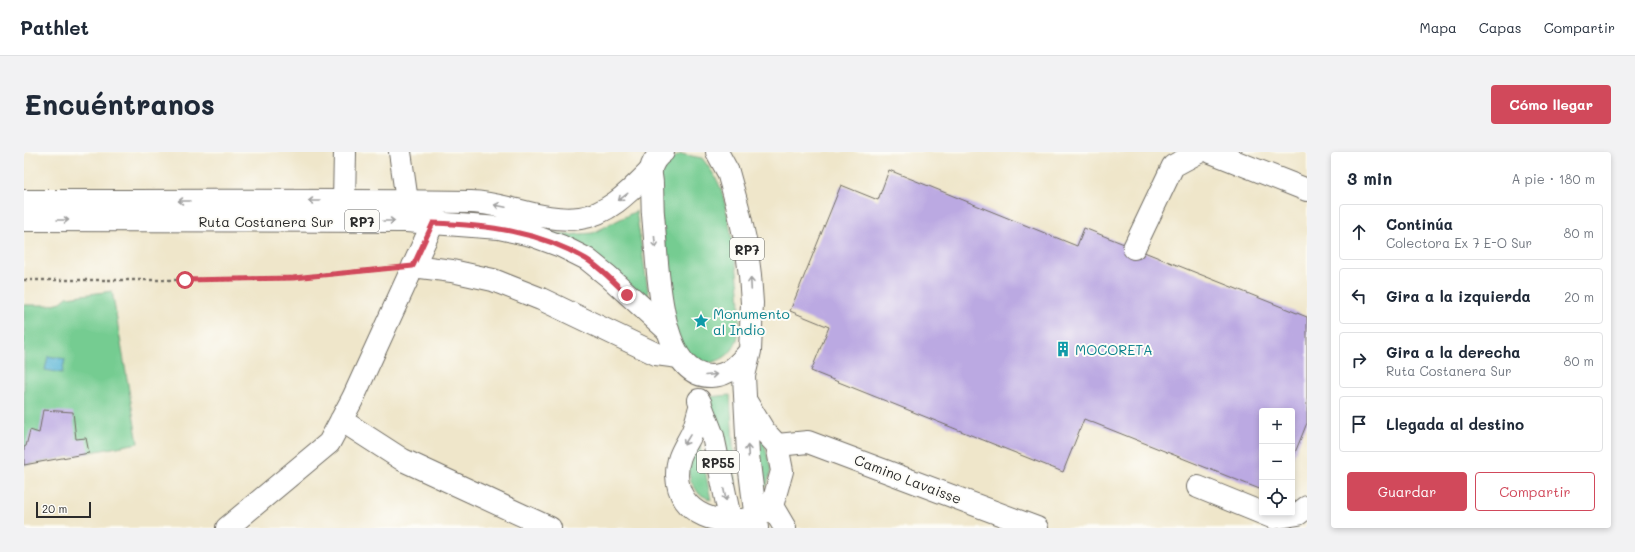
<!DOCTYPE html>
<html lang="es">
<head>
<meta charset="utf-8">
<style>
  :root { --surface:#fff; --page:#f2f2f3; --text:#1f2937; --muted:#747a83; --line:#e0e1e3; --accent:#d1495b }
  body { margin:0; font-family:Mali,sans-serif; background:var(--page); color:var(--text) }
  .controls { position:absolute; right:12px; bottom:12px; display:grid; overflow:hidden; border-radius:4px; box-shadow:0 2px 6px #0003 }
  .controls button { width:36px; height:36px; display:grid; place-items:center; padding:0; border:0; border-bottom:1px solid var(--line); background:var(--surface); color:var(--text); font:20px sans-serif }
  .scale { position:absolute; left:12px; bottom:10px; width:55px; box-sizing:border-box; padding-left:4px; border:2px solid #2b2b2b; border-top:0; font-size:11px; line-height:14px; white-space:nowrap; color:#2b2b2b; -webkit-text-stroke:3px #fdfcf7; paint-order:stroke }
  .stop { position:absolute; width:12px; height:12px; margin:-9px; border:3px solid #d1495b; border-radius:50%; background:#fff }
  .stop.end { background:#d1495b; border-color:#fff; box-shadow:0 1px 4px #0008 }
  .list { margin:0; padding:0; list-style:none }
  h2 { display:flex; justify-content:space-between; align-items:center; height:52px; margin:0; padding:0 16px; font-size:17px }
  h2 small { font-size:13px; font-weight:400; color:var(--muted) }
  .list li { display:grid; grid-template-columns:26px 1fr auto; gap:12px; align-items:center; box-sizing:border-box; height:56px; margin:0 8px 8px; padding:0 8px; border:1px solid var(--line); border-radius:4px }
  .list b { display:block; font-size:15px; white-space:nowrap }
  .list p { margin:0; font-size:13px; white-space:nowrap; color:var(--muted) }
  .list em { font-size:13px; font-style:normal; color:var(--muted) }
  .actions { display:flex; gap:8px; padding:12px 16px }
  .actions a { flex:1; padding:9px 0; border:1px solid var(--accent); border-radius:4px; text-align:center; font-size:14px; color:var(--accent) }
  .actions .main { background:var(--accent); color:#fff }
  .icon { flex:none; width:22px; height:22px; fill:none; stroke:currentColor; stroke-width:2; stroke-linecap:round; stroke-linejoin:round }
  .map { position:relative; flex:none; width:1283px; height:376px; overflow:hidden; border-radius:4px }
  header { display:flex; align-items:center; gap:24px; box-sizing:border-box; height:56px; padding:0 20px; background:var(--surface); border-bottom:1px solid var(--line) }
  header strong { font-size:19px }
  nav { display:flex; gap:22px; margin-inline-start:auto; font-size:14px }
  .intro { display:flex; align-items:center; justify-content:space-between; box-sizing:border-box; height:96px; padding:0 24px }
  h1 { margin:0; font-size:28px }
  .button { padding:10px 18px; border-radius:4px; background:var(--accent); color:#fff; font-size:14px; font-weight:700 }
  main { display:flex; gap:24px; padding:0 24px }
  aside { flex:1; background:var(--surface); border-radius:4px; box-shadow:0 2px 6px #0003 }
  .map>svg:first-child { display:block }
  .green { fill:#74cc91; stroke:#507c5e }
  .water { fill:#57b4d5; stroke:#417080 }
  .building { fill:#bba9e2 }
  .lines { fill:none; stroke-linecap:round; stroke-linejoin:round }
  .minor-casing { stroke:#706c63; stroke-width:24 }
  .major-casing { stroke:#706c63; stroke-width:24 }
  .highway-casing { stroke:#706c63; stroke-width:24 }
  .path { stroke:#706c63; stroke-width:2.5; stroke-dasharray:3 3; stroke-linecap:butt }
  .minor { stroke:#fff; stroke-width:22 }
  .major { stroke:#fff; stroke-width:22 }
  .highway { stroke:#fff; stroke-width:22 }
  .oneway { stroke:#a0a0a0 }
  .route { stroke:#d1495b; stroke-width:5 }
  .labels { text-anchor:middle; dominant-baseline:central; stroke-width:4; stroke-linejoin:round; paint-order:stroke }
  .shield { fill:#fdfcf7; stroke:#6a6a68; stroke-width:1 }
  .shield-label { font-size:13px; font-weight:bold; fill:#2b2b2b }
  .street-label { font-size:14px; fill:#2b2b2b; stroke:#fdfcf7 }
  .culture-label { font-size:14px; fill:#0d838f; stroke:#fdfcf7; text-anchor:start }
</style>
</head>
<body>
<header>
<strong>Pathlet</strong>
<nav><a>Mapa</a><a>Capas</a><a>Compartir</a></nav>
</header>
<div class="intro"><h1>Encuéntranos</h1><a class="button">Cómo llegar</a></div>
<main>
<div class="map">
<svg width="1283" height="376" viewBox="0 0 1283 376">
  <rect width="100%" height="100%" fill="#fdfcf7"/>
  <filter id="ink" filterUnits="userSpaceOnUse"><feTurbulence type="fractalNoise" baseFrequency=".025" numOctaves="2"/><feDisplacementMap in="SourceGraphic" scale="8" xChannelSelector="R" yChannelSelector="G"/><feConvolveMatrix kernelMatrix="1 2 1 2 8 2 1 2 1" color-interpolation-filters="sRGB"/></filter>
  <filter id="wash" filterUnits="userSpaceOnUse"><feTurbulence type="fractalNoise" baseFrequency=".012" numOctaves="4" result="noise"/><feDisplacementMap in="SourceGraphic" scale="16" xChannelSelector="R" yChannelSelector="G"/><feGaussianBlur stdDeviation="0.9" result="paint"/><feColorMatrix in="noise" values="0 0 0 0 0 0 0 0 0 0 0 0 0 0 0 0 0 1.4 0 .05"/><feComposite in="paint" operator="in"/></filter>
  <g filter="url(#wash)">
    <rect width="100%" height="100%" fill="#efe6ca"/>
    <path class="green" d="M657,2L678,6C685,15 693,26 697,37C706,67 725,167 711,193C704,207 691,211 676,212L653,189L632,26L640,12Z
      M0,56L416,60L467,65L542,83L569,81L612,59L627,158L522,83Z
      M88,139L114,291L0,313V153H25L37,150L43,145Z
      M706,243L712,339L684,245Z
      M727,281L740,290L747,318L743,333L734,342Z
      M676,293L687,348L675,342L667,330L664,315L666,304Z"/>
    <path class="water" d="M24,204L41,207L38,221L21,218Z"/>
    <g id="blocks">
      <path class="building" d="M865,18L1053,94L1060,76L1283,165V271L1268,308V259H1238V338L1060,267L1039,320L787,219L805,175L766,159L817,33L854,48Z
        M19,258L49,260L52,287L62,286L65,301L0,313V295L2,294L6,278L15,281Z"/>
    </g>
  </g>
  <g filter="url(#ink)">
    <use href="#blocks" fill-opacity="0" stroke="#706c63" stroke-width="1"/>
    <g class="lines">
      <g class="minor-casing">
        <path id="minor" d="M376,0L383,49
          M1187,0L1283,38
          M320,49L321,0
          M1110,96L1149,14L1175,0
          M389,114L428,119L469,128L517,147L632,202L655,205
          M317,268L379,308L526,376
          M753,293L784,290L1013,376
          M1174,335L1250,366L1274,362L1283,355
          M748,354L761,376
          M203,376L305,291L329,246L409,71"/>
      </g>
      <g class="major-casing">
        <path id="major" d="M0,49C149,49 298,48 447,50C484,51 519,71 556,66C585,62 607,38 627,18
          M0,68L382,69L475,76L507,83L537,94L563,107L584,124L643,178"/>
      </g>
      <g class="highway-casing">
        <path id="highway" d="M639,0C633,4 629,9 627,17C626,21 628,27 628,32C628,50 629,68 631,86C634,121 637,225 687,224C705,224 715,212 726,199
          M693,0L704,20L714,56L722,92L726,123L728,151L726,199L720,224L724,303L733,376
          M675,248L689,284L708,376
          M677,252C674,261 672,272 668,281C660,297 653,304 653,323C654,364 698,376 731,365C737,363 743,358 748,354L758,319L753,293L740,279L723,251"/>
      </g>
      <path class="path" d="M0,128H161L269,126L367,116"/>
      <use href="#minor" class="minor"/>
      <use href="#major" class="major"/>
      <use href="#highway" class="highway"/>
    </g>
    <defs><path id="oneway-shaft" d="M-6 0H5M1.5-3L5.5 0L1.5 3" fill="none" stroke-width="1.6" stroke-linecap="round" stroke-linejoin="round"/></defs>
    <g class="oneway">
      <use href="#oneway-shaft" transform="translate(599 45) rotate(142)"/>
      <use href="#oneway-shaft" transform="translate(160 49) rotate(180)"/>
      <use href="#oneway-shaft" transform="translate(290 49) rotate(180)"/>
      <use href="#oneway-shaft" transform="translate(476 54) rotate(-168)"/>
      <use href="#oneway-shaft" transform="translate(39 68)"/>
      <use href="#oneway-shaft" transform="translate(365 69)"/>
      <use href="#oneway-shaft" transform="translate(631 90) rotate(84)"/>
      <use href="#oneway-shaft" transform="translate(727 132) rotate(-93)"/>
      <use href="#oneway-shaft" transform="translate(687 223) rotate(-5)"/>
      <use href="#oneway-shaft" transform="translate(663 288) rotate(121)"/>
      <use href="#oneway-shaft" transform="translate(724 299) rotate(-94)"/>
      <use href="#oneway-shaft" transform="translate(701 343) rotate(78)"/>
    </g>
  </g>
  <g class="lines" filter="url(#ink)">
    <path class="route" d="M161,128L269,126L389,114L409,71C462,73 515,79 562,107C577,116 590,130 603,143"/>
  </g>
  <defs>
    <g id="sight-bare" transform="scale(1.2)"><path d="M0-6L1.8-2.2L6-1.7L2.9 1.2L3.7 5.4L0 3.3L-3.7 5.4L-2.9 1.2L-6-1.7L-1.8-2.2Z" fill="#0f9aa8" stroke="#fdfcf7" stroke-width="2.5" paint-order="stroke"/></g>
    <g id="building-bare" transform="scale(1.2)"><path d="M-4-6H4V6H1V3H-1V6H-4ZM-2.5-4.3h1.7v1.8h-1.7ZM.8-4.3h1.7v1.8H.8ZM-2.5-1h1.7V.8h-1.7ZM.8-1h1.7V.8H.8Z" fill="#0f9aa8" stroke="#fdfcf7" stroke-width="2.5" paint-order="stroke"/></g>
  </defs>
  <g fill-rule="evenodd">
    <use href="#sight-bare" x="677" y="169"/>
    <use href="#building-bare" x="1039" y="197"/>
  </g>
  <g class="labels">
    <g class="shield">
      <rect x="321" y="58" width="34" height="22" rx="3"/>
      <rect x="706" y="86" width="34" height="22" rx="3"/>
      <rect x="673" y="299" width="42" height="22" rx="3"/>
    </g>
    <g class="shield-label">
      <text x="338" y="69">RP7</text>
      <text x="723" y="97">RP7</text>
      <text x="694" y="310">RP55</text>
    </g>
    <g class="street-label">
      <text x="242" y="69">Ruta Costanera Sur</text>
      <text transform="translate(884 327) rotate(21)">Camino Lavaisse</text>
    </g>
    <g class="culture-label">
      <text x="689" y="161">Monumento<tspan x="689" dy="16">al Indio</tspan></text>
      <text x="1051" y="197">MOCORETA</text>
    </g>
  </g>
</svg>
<div class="controls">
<button>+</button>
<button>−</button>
<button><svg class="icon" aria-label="locate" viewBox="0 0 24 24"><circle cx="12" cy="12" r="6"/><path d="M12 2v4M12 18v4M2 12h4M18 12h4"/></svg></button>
</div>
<div class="scale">20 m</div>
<div class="stop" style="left:161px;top:128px"></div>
<div class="stop end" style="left:603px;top:143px"></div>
</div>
<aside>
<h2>3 min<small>A pie · 180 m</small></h2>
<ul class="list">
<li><svg class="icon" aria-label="ahead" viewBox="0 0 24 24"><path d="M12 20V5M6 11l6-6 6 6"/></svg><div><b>Continúa</b><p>Colectora Ex 7 E-O Sur</p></div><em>80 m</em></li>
<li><svg class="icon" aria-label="left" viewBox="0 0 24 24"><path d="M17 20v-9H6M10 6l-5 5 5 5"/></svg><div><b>Gira a la izquierda</b></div><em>20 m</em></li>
<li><svg class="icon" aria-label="right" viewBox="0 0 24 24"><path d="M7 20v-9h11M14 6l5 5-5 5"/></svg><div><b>Gira a la derecha</b><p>Ruta Costanera Sur</p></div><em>80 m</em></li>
<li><svg class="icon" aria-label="arrive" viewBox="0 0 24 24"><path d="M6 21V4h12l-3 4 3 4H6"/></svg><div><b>Llegada al destino</b></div></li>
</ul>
<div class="actions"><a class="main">Guardar</a><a>Compartir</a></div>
</aside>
</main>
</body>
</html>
